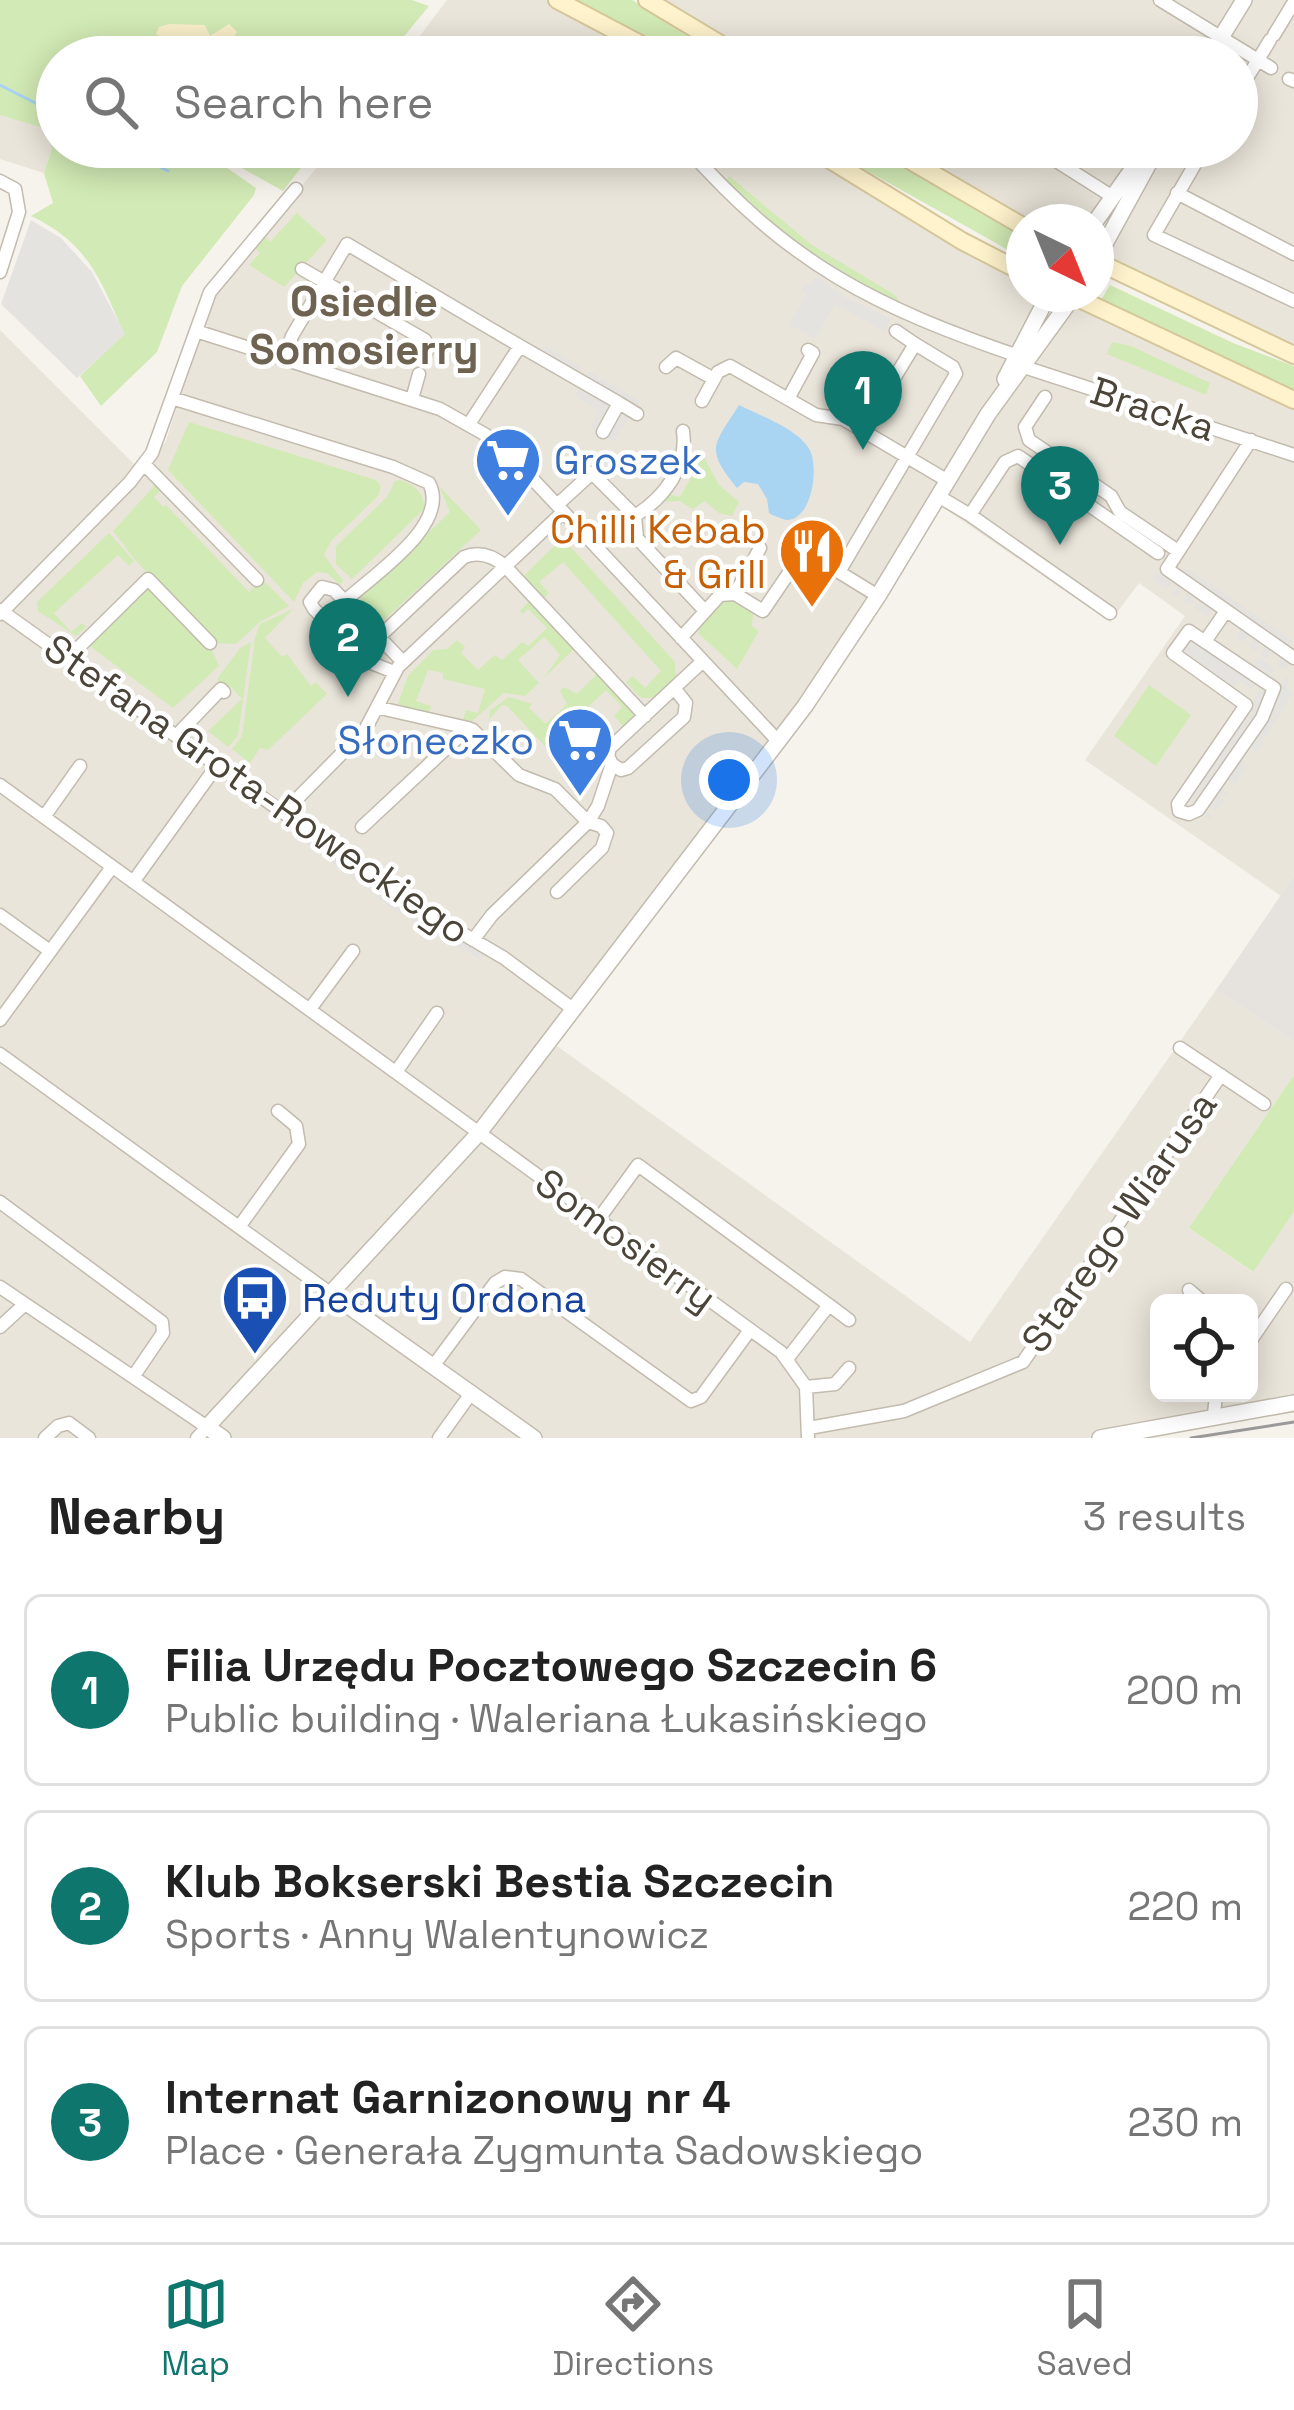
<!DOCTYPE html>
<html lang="en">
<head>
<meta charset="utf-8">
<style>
  :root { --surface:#fff; --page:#f2f2f2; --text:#222; --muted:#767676; --line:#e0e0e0; --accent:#0f766e }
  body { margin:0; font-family:"Space Grotesk",sans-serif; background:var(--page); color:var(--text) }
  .controls { position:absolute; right:36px; bottom:36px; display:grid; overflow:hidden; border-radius:18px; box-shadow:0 6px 30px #0003 }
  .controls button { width:108px; height:108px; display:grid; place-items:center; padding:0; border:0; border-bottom:3px solid var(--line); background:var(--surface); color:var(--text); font:60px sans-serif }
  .compass { position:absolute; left:1006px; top:204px; width:108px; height:108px; border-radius:50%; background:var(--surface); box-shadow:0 6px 30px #0003; rotate:137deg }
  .you { position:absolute; left:729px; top:780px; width:42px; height:42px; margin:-30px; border:9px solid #fff; border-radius:50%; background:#1a73e8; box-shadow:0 0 0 18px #1a73e833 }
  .badge { display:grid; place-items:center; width:78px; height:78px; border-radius:50%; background:var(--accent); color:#fff; font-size:39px; font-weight:700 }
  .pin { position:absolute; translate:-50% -99px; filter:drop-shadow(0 3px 6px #0008) }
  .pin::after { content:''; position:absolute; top:63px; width:42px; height:36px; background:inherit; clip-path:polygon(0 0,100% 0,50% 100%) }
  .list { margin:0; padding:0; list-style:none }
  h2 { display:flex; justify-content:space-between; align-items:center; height:156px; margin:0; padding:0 48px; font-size:51px }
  h2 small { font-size:39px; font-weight:400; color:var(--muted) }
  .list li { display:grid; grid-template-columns:78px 1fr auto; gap:36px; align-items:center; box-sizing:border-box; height:192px; margin:0 24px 24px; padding:0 24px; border:3px solid var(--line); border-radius:18px }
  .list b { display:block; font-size:45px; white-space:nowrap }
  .list p { margin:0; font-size:39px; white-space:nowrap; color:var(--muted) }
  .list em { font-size:39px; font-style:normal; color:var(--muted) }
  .icon { flex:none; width:66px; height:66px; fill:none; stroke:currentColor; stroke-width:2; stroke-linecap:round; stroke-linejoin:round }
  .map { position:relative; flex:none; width:1294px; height:1438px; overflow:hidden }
  .search { position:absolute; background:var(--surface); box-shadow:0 6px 30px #0003; left:36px; right:36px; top:36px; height:132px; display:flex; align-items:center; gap:30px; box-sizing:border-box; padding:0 42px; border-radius:66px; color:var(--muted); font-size:45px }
  .sheet { height:804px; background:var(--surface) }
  nav { display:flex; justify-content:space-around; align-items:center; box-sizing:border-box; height:168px; border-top:3px solid var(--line); background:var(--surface); font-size:33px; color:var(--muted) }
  nav a { display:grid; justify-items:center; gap:6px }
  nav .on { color:var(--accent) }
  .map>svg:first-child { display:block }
  .residential { fill:#eae5da; fill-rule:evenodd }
  .industrial { fill:#e6e2dd }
  .green { fill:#d2eab5 }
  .sand { fill:#f9efc9 }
  .parking { fill:#e5e3e0 }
  .water { fill:#a9d4f2 }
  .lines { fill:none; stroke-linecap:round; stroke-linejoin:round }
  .stream { stroke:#a9d4f2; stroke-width:3 }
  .minor-casing { stroke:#c2bbae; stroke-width:15 }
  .tertiary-casing { stroke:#c2bbae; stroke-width:18 }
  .secondary-casing { stroke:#d6c79b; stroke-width:20 }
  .minor { stroke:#fff; stroke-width:12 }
  .tertiary { stroke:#fff; stroke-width:15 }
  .secondary { stroke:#fff3cd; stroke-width:16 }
  .tram { stroke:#9a9a9a; stroke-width:3 }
  .labels { text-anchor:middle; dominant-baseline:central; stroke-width:9; stroke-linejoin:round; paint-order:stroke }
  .street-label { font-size:39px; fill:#4b4439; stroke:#fff }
  .shop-label { font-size:39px; fill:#366cbe; stroke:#fff; text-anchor:start }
  .food-label { font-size:39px; fill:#c56008; stroke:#fff; text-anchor:end }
  .transit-label { font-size:39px; fill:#164399; stroke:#fff; text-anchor:start }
  .neighbourhood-label { font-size:42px; font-weight:bold; fill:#6e6250; stroke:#fff }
</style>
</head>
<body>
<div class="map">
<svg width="1294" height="1438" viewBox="0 0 1294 1438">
  <rect width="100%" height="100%" fill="#f6f3ec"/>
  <path class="residential" d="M447,0H546L656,57H404Z
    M652,0H1240L1204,57H747Z
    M1248,0H1294V352L1103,260L1163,147H1237V57H1213Z
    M0,103L57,132L44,173L0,159Z
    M334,147H802L1024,276V294H1045L983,416L855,625L783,729L479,1127L192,1438H0V330L143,473L166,441L210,301L233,268Z
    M895,147H1144L1092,222H1024Z
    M1075,300L1294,405V876L1281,896L1085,760L1185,616L1139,583L1110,622L938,504L1006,395Z
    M1216,990L1294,1042V1075L1189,1228L1252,1272L1294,1212V1400L1201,1414L1090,1438H538L337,1294L480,1138L557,1046L970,1342ZM1159,1303H1249V1393H1159Z
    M331,1298L527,1438H202Z"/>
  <path class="industrial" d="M1294,876V1042L1216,990Z"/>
  <path class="green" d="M0,0H412L429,6L387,57H57V147H197L256,188L254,195L182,286L157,352L101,406L80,376L124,334C101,280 88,243 31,216L53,203L44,173L57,132L0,115Z
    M574,0H632L728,57H679Z
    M204,147H317L283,191Z
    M825,147H873L1024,237V259Z
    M729,176L812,245L895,295L905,309C839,275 776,236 725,182Z
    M297,213L327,240L284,287L249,265L260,253L256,249L265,237L270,242Z
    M1110,285L1233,343L1294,366V392L1106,303L1101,300Z
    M1112,342L1131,346L1210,383L1206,395L1107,354Z
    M189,422L376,480L381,486L378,496L331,541L324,555L343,581L340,585L327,573L317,572L303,583L294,602L168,470Z
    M692,454L704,457L719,485L739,502L732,516L719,513L705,501L693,509L679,501L665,502L669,494L680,497L696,469L688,463Z
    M400,480C416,485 424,493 424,509L352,579L336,564V546L387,497L395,481Z
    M157,483L163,488L154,497L163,507L166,505L249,592L262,579L289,606L260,622L236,644L213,643L137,562L113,531Z
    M439,486L481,530L383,621L360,599L450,512Z
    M109,533L134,561L129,566L118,555L54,613L71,632L82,623L86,627L76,636L38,611L37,602Z
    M557,543L569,545L675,662L676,677L653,698H641L626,682L633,676L645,688L661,671L563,562L539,582L549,593L544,598L524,576Z
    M152,585L211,648L219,666L173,708L87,644Z
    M732,599L749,607L753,615L752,626L759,631L737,669L698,633C703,619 717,602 732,599Z
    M530,600L575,648L544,678L560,655L544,637L518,660L539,683L525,696L504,693L471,722L463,720L466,710L478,713L485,689L443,679V673L428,670L416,701L431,706L429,714L398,704L408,676L433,650L447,649L457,640L465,647L461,653L478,670L495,655L502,660L522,642L528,646L547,628L528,609L523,614L520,611Z
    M293,609L265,638L282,657L287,654L311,686L316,682L327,694L268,750L260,748L250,763L232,749L242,736L255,638L260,624Z
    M251,642L238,736L228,747L208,731L242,699L230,686L225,689L217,679L240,648Z
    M598,673L637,715L624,727L614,716L622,707L606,690L546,747L507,706L502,705L489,720L490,710L509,697L532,704L529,708L546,724L567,704L560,691L564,687L577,694Z
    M1149,685L1191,715L1156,766L1114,736Z
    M1294,1075V1212L1253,1272L1189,1228Z"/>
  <path class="sand" d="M169,24L205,25L210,36L229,24L237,32L219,57H182L179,41L170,44L156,34L159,27Z"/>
  <path class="parking" d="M31,220L61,238L92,272L125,334L77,378L1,304Z
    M817,276L840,295L891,319L885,332L835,304L815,339L789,324L806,294L801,290L806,282L811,285Z
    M546,346L582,368L578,374L585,378L589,371L640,401L636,408L641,412L635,420L629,417L613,442L590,428L599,412L575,396L579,388L536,363Z
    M1187,568L1292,640L1287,647L1294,649V665L1290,663L1285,670L1276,665L1281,657L1274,651L1267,659L1260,654L1265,645L1261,643L1256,651L1249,646L1254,637L1249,635L1244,643L1236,638L1241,629L1213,610L1207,616L1194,608L1199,601L1196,598L1190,605L1182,600L1187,593L1183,589L1177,597L1173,594L1178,586L1173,582L1167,589L1152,579L1158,572L1181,575Z
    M1194,638L1245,673L1258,657L1274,668L1270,676L1281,684L1286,677L1290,679L1285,687L1293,692L1257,752L1250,747L1240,761L1247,766L1235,784L1227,779L1221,788L1228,794L1226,798L1217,793L1224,801L1216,811L1209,807L1206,810L1213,816L1211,820L1189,799L1248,715L1258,692L1264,689L1258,683L1253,690L1239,680L1234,688L1183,653Z
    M305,833L395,901L484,953L481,960L390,907L300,839Z"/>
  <path class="water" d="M739,405C760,416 802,430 811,453C818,471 812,519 787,520C784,520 772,515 769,513L767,499L758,484L744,482L737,488C704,448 714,445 739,405Z"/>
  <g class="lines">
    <path class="stream" d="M0,85L57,114
      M121,147L168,171"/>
    <g class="minor-casing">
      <path id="minor" d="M1160,0L1258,60L1270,40
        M1274,35L1294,2
        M1289,79L1294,81
        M1237,94L1258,60L1271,68
        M686,147C790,265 875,307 1021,357
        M1034,147L1113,197
        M1205,147L1154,235L1294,301
        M0,181L15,189L19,212L0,272
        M1177,193L1294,254
        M302,269L425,340L428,347L425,356
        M196,331L440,409L486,435L512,457L778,741
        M896,331L915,344
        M284,359L292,336L347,244L520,346
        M1015,364L1294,455
        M666,367L676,358L714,379
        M1045,397L1025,427L1029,440L1111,496L1120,512L1178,551
        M175,399L393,467L429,483C451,525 373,575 345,601
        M412,399L419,374
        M788,399L813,353L808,350
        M702,401L718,372L730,366L816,415L843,419L948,481
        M619,403L637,414
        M469,424L520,346L619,403L603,432
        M1251,440L1167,569L1294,658
        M144,464L257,580
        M938,496L970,515L1005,462L1018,456L1158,553
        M557,505L592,473L635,516L637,538L704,610
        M970,515L1110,613
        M635,516C665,497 688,466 683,431
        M735,594L763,611L797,561L813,557L839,572
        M878,596L839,572L956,374L953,367L915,344L887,390
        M0,610L404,899L504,958L573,1009
        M0,614L130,482L152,453L210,292L296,189
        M1189,631L1274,688L1262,718L1198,810L1189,814L1179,811L1178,804L1246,705L1173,653Z
        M379,637L464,557C479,551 493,556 505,566L645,716
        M681,638L720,595L735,594L760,548
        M1206,640L1226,611
        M68,658L148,579L210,643
        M394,672L364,660L314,609L310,602L322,587L334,590L403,662
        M380,708L468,728
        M177,735L221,689L224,692
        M612,764L621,770L628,768L684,717L686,703L674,688L703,661
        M0,785L781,1352L806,1387L808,1438
        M285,811L365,730L398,667L563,512
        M44,817L80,766
        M362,827L468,728L473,730L519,775L555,789L588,822L601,826L607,833L602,848L557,892
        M133,882L218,764
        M0,915L50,951
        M473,940L492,915L588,822L598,806L612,764L608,756L610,748L674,688
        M310,1009L353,951
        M0,1020L112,867
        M1180,1048L1264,1104
        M0,1054L330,1293
        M396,1072L437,1013
        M0,1202L162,1322L163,1333L133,1377
        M598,1220L638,1165L829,1305L787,1359
        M239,1227L299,1144L296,1126L278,1111
        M0,1287L207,1427L197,1438
        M1189,1290L1204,1303
        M829,1305L849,1320
        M0,1327L25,1304
        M1249,1343L1286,1289
        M434,1365L495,1283L505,1277L521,1279L691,1401L701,1397L750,1330
        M806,1387L835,1384L849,1368
        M1214,1415L1216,1393
        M809,1428L904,1411L1023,1362L1221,1075
        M45,1438L58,1426L69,1423L89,1438
        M439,1438L472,1392"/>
    </g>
    <g class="tertiary-casing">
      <path id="tertiary" d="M1209,57L1244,0
        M1095,222L1148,147
        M1096,260L1158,147
        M1005,379L1049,294
        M330,1293L534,1438
        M223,1438L207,1427L479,1133L805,706L878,596L988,414L1075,294
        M1100,1438L1294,1403"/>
    </g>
    <g class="secondary-casing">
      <path id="secondary" d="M557,0L665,57
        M647,0L742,57
        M809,147L962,241L1024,273
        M887,147L1024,227
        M1096,261L1294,355
        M1069,294L1294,400"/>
    </g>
    <use href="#minor" class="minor"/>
    <use href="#tertiary" class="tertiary"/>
    <use href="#secondary" class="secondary"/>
    <path class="tram" d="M1191,1438L1294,1422"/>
  </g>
  <defs>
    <g id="supermarket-pin" transform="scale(3.45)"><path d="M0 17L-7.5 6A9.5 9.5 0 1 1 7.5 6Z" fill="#3f7fe0" stroke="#fff"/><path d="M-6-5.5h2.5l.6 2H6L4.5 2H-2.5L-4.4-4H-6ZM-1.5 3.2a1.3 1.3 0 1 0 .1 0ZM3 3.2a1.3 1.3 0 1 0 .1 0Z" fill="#fff"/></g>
    <g id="restaurant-pin" transform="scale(3.45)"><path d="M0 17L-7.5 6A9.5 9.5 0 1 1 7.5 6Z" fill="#e8710a" stroke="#fff"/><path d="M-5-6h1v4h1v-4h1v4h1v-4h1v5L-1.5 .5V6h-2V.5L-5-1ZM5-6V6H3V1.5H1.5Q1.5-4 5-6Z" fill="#fff"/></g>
    <g id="bus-pin" transform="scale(3.45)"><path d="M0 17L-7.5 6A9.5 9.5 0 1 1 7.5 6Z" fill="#1a4fb4" stroke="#fff"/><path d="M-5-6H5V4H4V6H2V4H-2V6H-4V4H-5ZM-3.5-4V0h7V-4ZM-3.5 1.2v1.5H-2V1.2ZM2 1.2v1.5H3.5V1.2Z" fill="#fff"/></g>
  </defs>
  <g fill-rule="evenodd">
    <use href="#supermarket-pin" x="508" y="460"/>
    <use href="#restaurant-pin" x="812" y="551"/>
    <use href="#supermarket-pin" x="580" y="740"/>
    <use href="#bus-pin" x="255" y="1298"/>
  </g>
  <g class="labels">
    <g class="street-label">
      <text transform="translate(1153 409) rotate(18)">Bracka</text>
      <text transform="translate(257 789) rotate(35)">Stefana Grota-Roweckiego</text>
      <text transform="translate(1119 1222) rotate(-55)">Starego Wiarusa</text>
      <text transform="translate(626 1240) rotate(36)">Somosierry</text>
    </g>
    <g class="shop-label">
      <text x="554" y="460">Groszek</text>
      <text x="534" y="740" text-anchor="end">Słoneczko</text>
    </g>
    <g class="food-label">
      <text x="766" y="529">Chilli Kebab<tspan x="766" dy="45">&amp; Grill</tspan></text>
    </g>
    <g class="transit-label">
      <text x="302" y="1298">Reduty Ordona</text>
    </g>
    <g class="neighbourhood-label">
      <text x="364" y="301">Osiedle<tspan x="364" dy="48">Somosierry</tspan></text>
    </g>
  </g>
</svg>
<div class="controls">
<button><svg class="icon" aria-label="locate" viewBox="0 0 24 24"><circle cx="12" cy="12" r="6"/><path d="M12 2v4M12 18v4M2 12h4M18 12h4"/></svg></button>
</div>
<svg class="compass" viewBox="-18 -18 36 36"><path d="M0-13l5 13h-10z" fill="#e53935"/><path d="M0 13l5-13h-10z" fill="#767676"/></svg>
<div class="you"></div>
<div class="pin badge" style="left:863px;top:450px">1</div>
<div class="pin badge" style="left:348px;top:697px">2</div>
<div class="pin badge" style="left:1060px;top:545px">3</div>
<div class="search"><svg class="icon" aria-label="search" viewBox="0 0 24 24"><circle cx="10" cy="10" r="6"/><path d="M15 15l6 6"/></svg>Search here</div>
</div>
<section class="sheet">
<h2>Nearby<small>3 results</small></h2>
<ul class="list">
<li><span class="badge">1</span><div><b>Filia Urzędu Pocztowego Szczecin 6</b><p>Public building · Waleriana Łukasińskiego</p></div><em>200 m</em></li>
<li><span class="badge">2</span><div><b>Klub Bokserski Bestia Szczecin</b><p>Sports · Anny Walentynowicz</p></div><em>220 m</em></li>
<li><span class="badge">3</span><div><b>Internat Garnizonowy nr 4</b><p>Place · Generała Zygmunta Sadowskiego</p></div><em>230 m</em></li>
</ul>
</section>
<nav>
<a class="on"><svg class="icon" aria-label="map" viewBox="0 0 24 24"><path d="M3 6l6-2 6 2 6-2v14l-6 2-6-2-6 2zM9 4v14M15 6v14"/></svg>Map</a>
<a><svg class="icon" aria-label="directions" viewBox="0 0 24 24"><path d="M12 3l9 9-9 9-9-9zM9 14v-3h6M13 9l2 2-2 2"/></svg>Directions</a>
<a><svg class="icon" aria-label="saved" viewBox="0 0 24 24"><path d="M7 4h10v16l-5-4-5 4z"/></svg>Saved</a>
</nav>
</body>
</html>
